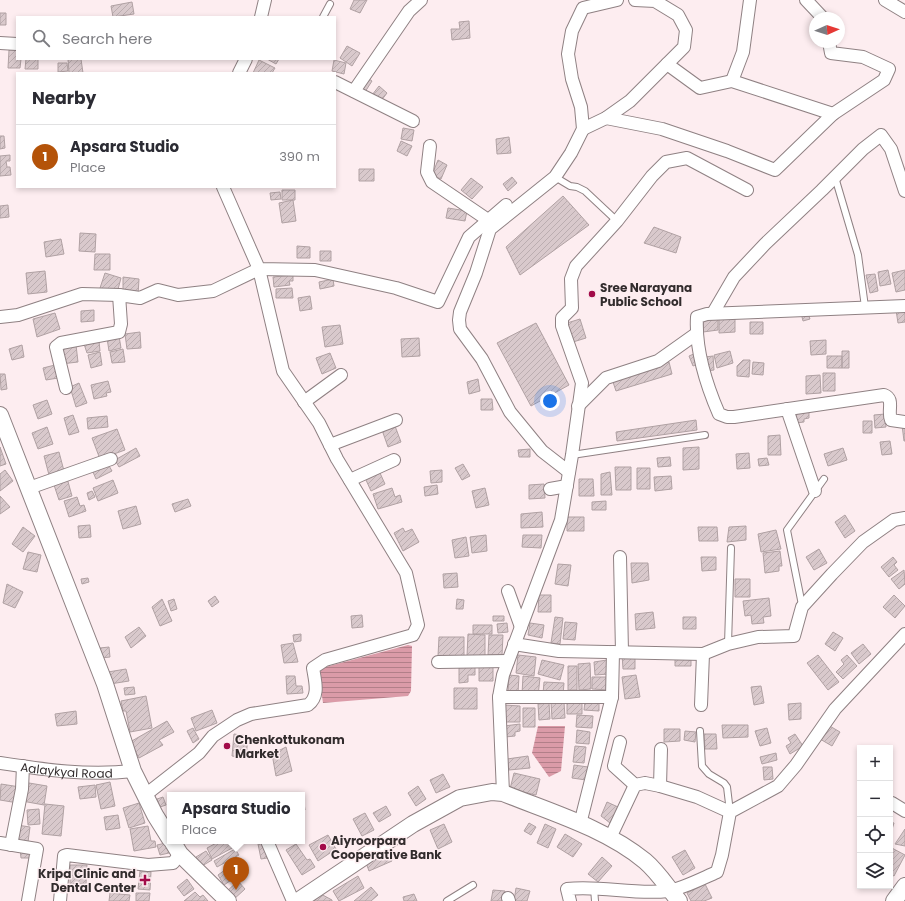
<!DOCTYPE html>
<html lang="en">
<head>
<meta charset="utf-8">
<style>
  :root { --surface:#fff; --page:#f2f2f3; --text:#2b2b33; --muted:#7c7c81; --line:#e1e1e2; --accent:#b45309 }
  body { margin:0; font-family:Poppins,sans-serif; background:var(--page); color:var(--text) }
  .controls { position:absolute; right:12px; bottom:12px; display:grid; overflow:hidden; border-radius:0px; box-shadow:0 2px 6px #0003 }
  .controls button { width:36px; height:36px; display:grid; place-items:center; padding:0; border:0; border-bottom:1px solid var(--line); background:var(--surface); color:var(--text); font:20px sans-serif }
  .compass { position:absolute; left:809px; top:12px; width:36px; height:36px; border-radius:50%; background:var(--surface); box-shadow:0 2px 6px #0003; rotate:87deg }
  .you { position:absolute; left:550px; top:401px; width:14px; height:14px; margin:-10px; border:3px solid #fff; border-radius:50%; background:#1a73e8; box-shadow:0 0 0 6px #1a73e833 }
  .badge { display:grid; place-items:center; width:26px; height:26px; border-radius:50%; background:var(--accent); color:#fff; font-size:13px; font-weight:700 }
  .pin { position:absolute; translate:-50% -33px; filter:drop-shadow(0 1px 2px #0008) }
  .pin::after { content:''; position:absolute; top:21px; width:14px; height:12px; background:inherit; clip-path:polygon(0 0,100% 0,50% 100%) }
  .popup { position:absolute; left:167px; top:792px; width:138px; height:52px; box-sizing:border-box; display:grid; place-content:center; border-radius:0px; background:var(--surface); filter:drop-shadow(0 1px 3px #0005); font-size:13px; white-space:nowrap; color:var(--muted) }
  .popup b { font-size:15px; color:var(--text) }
  .popup::after { content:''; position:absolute; left:50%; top:100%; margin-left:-8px; border:8px solid transparent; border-top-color:var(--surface) }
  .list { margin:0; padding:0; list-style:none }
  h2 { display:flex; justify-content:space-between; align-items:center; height:52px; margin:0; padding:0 16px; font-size:17px }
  h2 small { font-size:13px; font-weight:400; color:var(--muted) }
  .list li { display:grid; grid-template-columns:26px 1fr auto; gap:12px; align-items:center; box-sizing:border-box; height:64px; padding:0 16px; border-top:1px solid var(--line) }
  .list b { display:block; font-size:15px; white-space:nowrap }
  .list p { margin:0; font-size:13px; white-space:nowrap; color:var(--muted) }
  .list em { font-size:13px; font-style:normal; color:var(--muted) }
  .icon { flex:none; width:22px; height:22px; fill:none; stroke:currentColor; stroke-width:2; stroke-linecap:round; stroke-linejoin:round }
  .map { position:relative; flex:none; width:905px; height:901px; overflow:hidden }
  .search { position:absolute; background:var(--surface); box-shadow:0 2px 6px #0003; left:16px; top:16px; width:320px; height:44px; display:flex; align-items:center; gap:10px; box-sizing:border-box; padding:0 14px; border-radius:0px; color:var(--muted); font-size:15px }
  .panel { position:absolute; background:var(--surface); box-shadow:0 2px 6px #0003; left:16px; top:72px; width:320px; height:116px; border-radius:0px }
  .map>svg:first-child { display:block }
  .water { fill:url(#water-rules) }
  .building { fill:url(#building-hatch); stroke:#b0a1a3 }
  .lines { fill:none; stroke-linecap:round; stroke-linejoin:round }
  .lane-casing { stroke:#8f8183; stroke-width:8 }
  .street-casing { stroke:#8f8183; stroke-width:14 }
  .secondary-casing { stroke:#8f8183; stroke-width:18 }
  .lane { stroke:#fff; stroke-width:6 }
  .street { stroke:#fff; stroke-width:12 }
  .secondary { stroke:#fff; stroke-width:16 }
  .poi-dot { fill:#a20b49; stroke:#fdedf0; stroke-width:1.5 }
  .labels { text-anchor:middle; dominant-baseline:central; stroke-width:3; stroke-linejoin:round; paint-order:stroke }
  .poi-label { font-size:12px; font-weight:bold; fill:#322c2d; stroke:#fdedf0; text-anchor:start }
  .street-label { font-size:12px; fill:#322c2d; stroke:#fdedf0 }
</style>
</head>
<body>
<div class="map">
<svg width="905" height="901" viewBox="0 0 905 901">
  <defs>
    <pattern id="water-rules" width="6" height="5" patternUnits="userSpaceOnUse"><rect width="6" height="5" fill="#db9ba8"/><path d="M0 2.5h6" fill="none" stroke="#b27f89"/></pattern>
    <pattern id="building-hatch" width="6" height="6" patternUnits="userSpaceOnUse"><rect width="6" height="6" fill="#d9c9cc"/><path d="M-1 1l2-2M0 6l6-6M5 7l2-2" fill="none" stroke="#bbadb0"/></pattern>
  </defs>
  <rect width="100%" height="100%" fill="#fdedf0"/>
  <path class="water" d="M408,645L412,646L411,691L408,696L323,703L318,669Z
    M538,726H565L561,771L549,777L532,753Z"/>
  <path class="building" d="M354,0H367L360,13L350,9Z
    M132,2L134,14L113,17L111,6Z
    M0,13H6V25H0Z
    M469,21L470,38L452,40L451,29H460L459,22Z
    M347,46L360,53L352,66L340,58Z
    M9,50H17V59H21L20,68H8Z
    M26,59H38V69H25Z
    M68,59H81L83,73H69Z
    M267,59H279L276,64Z
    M259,60L275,68L272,73H253Z
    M334,60L346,63L344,74L332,71Z
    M58,63H67L68,71L58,72Z
    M365,76L372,81L365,92L358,87Z
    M379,86L387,93L381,101L372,95Z
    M403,128L414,130L412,141L401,139Z
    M0,136H4L5,148L0,149Z
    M509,137L511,153L497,154L496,139Z
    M401,141L412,146L407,156L397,151Z
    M10,155V161H6L7,167H10L11,175L0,176V156Z
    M438,160L447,165L441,179L432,175Z
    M359,169H374V181H359Z
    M512,177L517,183L508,191L503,184Z
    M471,178L483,187L472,199L461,190Z
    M282,190H295V200H282Z
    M280,192L281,199L271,200L270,193Z
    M563,196L589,225L520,275L506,247Z
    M293,200L296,221L282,223L279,203Z
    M8,205L9,217L0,218V206Z
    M448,208L467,211L465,221L446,218Z
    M654,227L681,237L676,253L644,243Z
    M80,233L96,234L95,252L79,251Z
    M61,239L64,254L46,257L44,242Z
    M297,246L310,247V258H297Z
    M320,251H331V261H320Z
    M95,254H110V270H94Z
    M888,270L891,284L880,286L878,272Z
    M905,270V290L896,292L892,273Z
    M45,271L47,292L28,294L26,273Z
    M105,273L121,278L117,293L100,288Z
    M875,274L878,291L870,293L866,275Z
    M293,275V281H289L290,285L274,287L273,277Z
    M123,277L139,279L138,295L123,293Z
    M333,279L334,286L320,289L319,282Z
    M292,288L293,298H276V289Z
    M310,296L312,309L300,311L298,298Z
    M905,309V322L898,323L896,310Z
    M94,310V321L81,322V311Z
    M807,311L810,319L803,321L801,313Z
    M55,313L60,329L37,337L33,319Z
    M718,317V330L703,332V318Z
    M735,317V332L719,333V319Z
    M580,319L586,338L573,342L567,323Z
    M750,322H763V334H750Z
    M536,323L569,385L531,406L497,343Z
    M340,325L343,344L325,347L322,327Z
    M140,332L141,348L127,349L125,334Z
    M119,336L121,348L109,351L107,338Z
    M419,338L420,356L402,357L401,339Z
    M826,340V354L811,355L810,341Z
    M99,341L100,351L87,353L84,344Z
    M22,345L24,357L12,360L9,349Z
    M76,345L78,362L61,364L59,348Z
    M123,349L125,362L112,363L110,352Z
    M730,351L733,363L717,368L714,355Z
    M842,351H849V368H842Z
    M100,352L102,365L91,368L88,355Z
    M330,353L336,368L322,374L316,358Z
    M696,353L700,363L693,366L689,356Z
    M713,356L714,370L706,371L705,357Z
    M827,356H842V368H827Z
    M743,360H750L749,377L737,376V366Z
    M669,362L672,374L616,391L612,379Z
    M753,362L764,363L763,375L752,374Z
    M55,365L58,378L46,380L43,368Z
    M823,373H835V391H823Z
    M0,374H5L7,389L1,390Z
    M820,375L821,393L806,394V376Z
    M478,379L480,391L469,394L467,382Z
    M108,381L111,392L106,393L107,396L94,399L91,385Z
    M79,383L87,403L76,407L70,387Z
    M481,399H492L493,410H481Z
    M47,400L52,414L38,419L33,405Z
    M795,409L809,411V418L804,419V422L796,423Z
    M885,414L886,427L875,428L874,415Z
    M73,415L79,432L69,435L64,418Z
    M107,416L108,427L88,429L87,418Z
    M696,420L697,430L617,441L616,432Z
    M863,421H872V433H863Z
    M902,425H905V441H904Z
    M395,426L401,442L388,447L382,430Z
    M47,427L53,444L38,449L32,433Z
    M117,429L125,450L100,459L92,438Z
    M780,435L781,455H768V436Z
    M890,441L892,454L882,455L880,442Z
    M0,447L6,464L0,466Z
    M699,447V469L683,470V448Z
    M136,448L140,456L119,467L115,460Z
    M843,448L847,460L828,466L824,454Z
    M530,449V457H519L518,450Z
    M59,452L64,471L49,475L44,456Z
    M749,453L750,468L737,469L736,454Z
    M670,457L671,466L658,467L657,458Z
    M767,458L769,465L759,466L758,459Z
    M108,464L112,471L96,479L93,472Z
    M463,464L470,476L462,480L455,468Z
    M615,467H631V490H616Z
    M637,468H650V489H637Z
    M5,470L13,481L0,491V474Z
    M442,470V482L431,483L430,471Z
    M610,472L612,495H601V474Z
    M380,473L385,484L371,491L366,480Z
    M671,476L672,489L655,491L654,477Z
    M67,478L72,496L59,500L53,482Z
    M579,479H593L594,496H579Z
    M113,480L118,493L98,501L93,488Z
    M544,484L545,498L529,499V485Z
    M437,485L438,494L425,496L424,487Z
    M392,488L395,497L400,495L402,502L378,509L373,494Z
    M485,488L489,505L476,508L472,491Z
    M92,491L95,497L89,500L87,493Z
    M0,496L10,507L0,514Z
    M77,497L80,506L84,505L86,511L69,517L64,501Z
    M188,499L191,506L175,512L172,504Z
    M606,501V510H592V502Z
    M136,506L141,524L123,529L118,511Z
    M542,512L543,527L521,528V514Z
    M845,515L855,531L845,538L835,522Z
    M567,517H584V531H567Z
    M90,525L91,537L79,538L78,526Z
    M746,526V540L727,542L729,527Z
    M23,527L35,536L23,552L12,544Z
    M698,527H717L718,541H699Z
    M403,528L405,532L412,529L419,542L403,551L394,533Z
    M776,530L781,549L761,552L758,534Z
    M486,535L487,551L472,553L470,537Z
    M523,535H542L541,548L522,547Z
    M466,537L469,556L455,558L452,540Z
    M819,549L827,563L814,570L806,557Z
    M780,551L782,566H779V571L765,573L763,553Z
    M28,552L41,555L37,572L23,569Z
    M701,557H716V570L702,571Z
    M893,557L897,562L894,565L898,570L889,577L881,567Z
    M631,563H648L649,580L632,583Z
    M558,564L571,565L568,586L555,584Z
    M904,570L905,584L899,589L891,579Z
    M457,573L458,587L444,588L443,574Z
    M88,578L89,582L82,584L81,579Z
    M735,579H750V597H735Z
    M7,584L23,592L15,608L3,603Z
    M539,595H551V612H538Z
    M894,595L905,606L895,618L883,607Z
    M215,596L219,602L212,607L208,601Z
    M769,598L771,616L763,617L764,623L752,624L751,615L745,616L743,601Z
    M162,599L172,621L160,626L152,607Z
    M174,599L177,609L171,611L168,601Z
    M457,599L464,600L463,609H456Z
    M653,612L655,628L636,630L635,614Z
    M362,615L363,627L352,628L351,616Z
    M493,616H504V621H493Z
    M555,617L563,618L560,644L551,643Z
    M683,617H696V629H683Z
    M565,622L577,623L575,640L563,639Z
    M507,623L508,632L498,633L497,624Z
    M530,623L544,625L542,638L528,635Z
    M473,625H492V634H473Z
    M139,627L146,636L131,648L125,637Z
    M833,632L843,638L835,651L825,644Z
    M301,634V641L294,642L293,635Z
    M468,634L485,635V656H467Z
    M489,635H503L502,655H488Z
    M439,637H464V656H438Z
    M293,643L298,662L284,663L281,645Z
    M863,644L871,654L859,664L851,653Z
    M109,647L110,657L101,658L100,648Z
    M635,653V669H623L622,654Z
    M691,654V666H675V655Z
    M518,655L536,657L534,676L516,673Z
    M818,655L839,682L828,690L807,663Z
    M847,655L857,666L843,679L836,672L844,664L841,660Z
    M542,660L564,665L560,680L538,674Z
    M607,660L609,674L595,675L594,662Z
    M493,662V681H479V663Z
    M590,663L591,689L579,690L578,664Z
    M459,666L475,667V675H468V682L459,683Z
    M568,666H577V690H568Z
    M126,669L129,681L110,684L108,672Z
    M509,675L519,676L518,693H508Z
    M636,675L640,697L625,699L622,677Z
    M286,676H295L296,686H302L303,693L287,694Z
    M523,676L540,678L538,696L522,694Z
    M592,677H609V690L592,689Z
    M544,682L564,683L563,695L543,694Z
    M761,686L764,703L754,705L751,687Z
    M134,687L135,694L125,695L124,688Z
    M454,688H477V709H454Z
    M146,696L152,728L130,732L126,711H123L121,701Z
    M567,701H582V714H567Z
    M585,701L599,703V711L584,710Z
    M551,702H564L565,718L552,719Z
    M549,703L550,719L539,720L538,704Z
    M801,703V719L789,720L788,704Z
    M504,705L520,706V722H504Z
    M523,708H535V727H523Z
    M212,710L217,723L196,731L191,718Z
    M76,711L77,724L57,726L55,714Z
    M577,715L593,716L592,728L576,727Z
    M167,721L174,732L159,740L163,745L139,758L130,742Z
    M520,724V731L515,732V736L505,737L504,726Z
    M722,725H748V737L723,738Z
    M828,725L840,732L832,746L820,739Z
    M193,728L199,739L193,743L187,731Z
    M767,728L771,743L760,746L755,731Z
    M664,729H680V741L664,742Z
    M577,730L590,732L589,744L576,743Z
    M685,731L696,732L695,742L684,740Z
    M234,734L248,736L246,758L232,756Z
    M704,734H716L717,749H705Z
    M795,734L803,746L790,754L786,746L791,743L788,738Z
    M575,746L586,747L584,763L573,762Z
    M286,747L292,771L276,776L272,754Z
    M776,753L777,760L762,764L760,757Z
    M528,756L530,768L509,770L507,759Z
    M574,765L588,767L586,780L572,778Z
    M763,767H772L773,779L764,780Z
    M514,773L540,779L536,795L510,789Z
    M443,774L450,787L436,793L430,780Z
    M110,782L115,806L101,809L96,785Z
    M29,783L47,786L44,805L22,801L24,794H27Z
    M1,784L20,787L18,803L0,800Z
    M95,785L96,797L80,799L78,787Z
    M418,786L426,799L416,806L408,793Z
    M303,795L305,810H302V796Z
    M163,797L166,805L160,807L157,799Z
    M607,802L618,807L610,823L601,816Z
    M139,803L145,823L129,828L123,808Z
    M45,804L64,806L61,836L42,834Z
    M386,806L391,815L379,822L373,813Z
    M39,809L40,824L28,825L27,810Z
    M365,813L374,830L362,836L353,819Z
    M118,815L120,828L106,830L104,817Z
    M890,822L894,823L890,836Z
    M529,823L536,827L531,835L524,831Z
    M444,824L452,842L438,849L430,830Z
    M545,824L556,829L548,848L537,843Z
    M17,825L30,827L28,842L15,840Z
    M148,826L151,841H155L156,847L134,851L130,829Z
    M905,829V846L895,844Z
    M565,834L582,844L573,857L557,847Z
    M328,835L336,849L318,861L309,845Z
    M220,841H245L212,859L207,848Z
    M166,843L169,853L160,855L157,845Z
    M264,843L267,858L261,859L258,844Z
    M296,844L307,860L310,859L315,867L302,875L286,850Z
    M890,847L905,855L894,876L890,874Z
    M20,849H31V858H21Z
    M235,849L239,855L217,867L214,861Z
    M685,850L695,868L683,875L672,857Z
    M206,851L212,860L202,866L196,857Z
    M387,851L392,861L369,871L365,860Z
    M602,857L612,866L598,882L588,874Z
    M233,864L240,874L224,885L218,875Z
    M70,865H87L86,884H70Z
    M140,871L151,872L150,890L138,889Z
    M358,876L364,888L339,901L333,891Z
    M187,879L194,889L184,896L177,887Z
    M238,881L245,889L233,900L226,892Z
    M705,884L712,898L704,901H691L687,893Z
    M371,887L378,895L371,901H354Z
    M516,888L530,891L527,901H514Z
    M493,890L505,891L504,901H491Z
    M195,892L200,897L203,895L208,901H184Z
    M110,893L130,895L129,901H109Z
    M136,893H150L149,901H136Z
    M319,893L332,900V901H314Z
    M414,894L417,901H404L403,897Z"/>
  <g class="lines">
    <g class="lane-casing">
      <path id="lane" d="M323,17L330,4
        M555,177L570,186L577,187L585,191L617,221
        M835,177L858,255L865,307
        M572,455L705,435
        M802,605L787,530L824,479
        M728,644L731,548
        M700,731L702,766L709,774L724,783L727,787L730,812
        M594,888L595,901
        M447,901L473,885"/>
    </g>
    <g class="street-casing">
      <g id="street">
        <path d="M806,0L823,18"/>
        <path d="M885,0L905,12"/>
        <path d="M261,17L265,0"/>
        <path d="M0,43L17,44"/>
        <path d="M667,64L700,88L732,81L833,114"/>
        <path d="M239,73L246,59"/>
        <path d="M732,81L743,52L750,0"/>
        <path d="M335,82L413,121"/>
        <path d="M354,91L409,11L421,0"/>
        <path d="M606,118L662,129L727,151L775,170L833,114L884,80L889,69L863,57L831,53L829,42"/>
        <path d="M583,129L606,118L630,101L684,47L686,30L678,15L655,1L635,0"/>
        <path d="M430,146L427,172L432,182L488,220"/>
        <path d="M223,187L259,269L315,270L396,288L438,302L469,237L506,205"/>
        <path d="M905,306L707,314L697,317C695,351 706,384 719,414L727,417H734L884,395C895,399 887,411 891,420L905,422"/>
        <path d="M713,313L734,277L765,244L822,190L863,149L881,135L891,149L905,191"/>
        <path d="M0,317L18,315L82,294L119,295"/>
        <path d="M66,388L56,347L61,343L119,332L121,324L119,295L140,298L158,290L178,295L213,291L259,269L283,371L319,423L337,459L406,573L418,625L413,635L325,660L313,668C315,681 320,696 308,705L251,714L237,720L213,736L199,753L144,796"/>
        <path d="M304,402L341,375"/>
        <path d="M578,406L606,378L658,361L696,334"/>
        <path d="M787,409L815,491"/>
        <path d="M330,445L396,420"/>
        <path d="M569,472L542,451L510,412L482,359L460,329L459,320L460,312L476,273L490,229L555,177L571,153L583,129L581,107L572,79L568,54L572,31L583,8L617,0"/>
        <path d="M350,480L394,460"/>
        <path d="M29,488L111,459"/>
        <path d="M550,489L567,486"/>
        <path d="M620,557L622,652"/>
        <path d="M508,591L521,627"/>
        <path d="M514,644L559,651L703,654L728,644L758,637L794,636L802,607L832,574L863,542L894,520L905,518"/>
        <path d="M438,662L508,661"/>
        <path d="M499,697H612"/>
        <path d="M701,705L703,654"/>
        <path d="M620,742L614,766L635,785"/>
        <path id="s1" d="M0,763C46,770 87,776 133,771"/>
        <path d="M660,786L661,749"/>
        <path d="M503,793L499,697L503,675L561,520L572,455L582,383L562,326V318L572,308L571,279L576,266L617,221L652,176L666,162L687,158L747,190"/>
        <path d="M892,803L905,811"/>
        <path d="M580,824L612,697L613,652"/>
        <path d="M610,838L635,785L645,783L660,786L697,797L730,812"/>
        <path d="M267,841L293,901"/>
        <path d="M0,843L37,849L28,901"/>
        <path d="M11,845L22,789L23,766"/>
        <path d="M508,898L509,901"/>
        <path d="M60,901L64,856L67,855L148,865L173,863L180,854"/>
        <path d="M570,901L567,889C600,885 634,895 668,891C682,889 703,878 717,872L722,855L730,812L778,786L796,765L835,709L905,634"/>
      </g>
    </g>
    <g class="secondary-casing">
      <path id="secondary" d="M0,415L105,684L133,771L155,815L170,839
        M172,841L180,854L228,901
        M298,901L413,824L460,798L492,792L503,793C550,812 605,828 645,861C658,872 668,888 679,901
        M894,901L905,886"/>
    </g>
    <use href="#lane" class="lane"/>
    <use href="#street" class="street"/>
    <use href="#secondary" class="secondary"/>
  </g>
  <g class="poi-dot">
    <circle cx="592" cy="294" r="4"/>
    <circle cx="227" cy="746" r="4"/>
    <circle cx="323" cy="847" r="4"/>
    <path d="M143 874h4v4h4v4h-4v4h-4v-4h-4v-4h4z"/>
  </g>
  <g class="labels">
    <g class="poi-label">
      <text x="600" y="287">Sree Narayana<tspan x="600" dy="14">Public School</tspan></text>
      <text x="235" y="739">Chenkottukonam<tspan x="235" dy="14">Market</tspan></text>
      <text x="331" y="840">Aiyroorpara<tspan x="331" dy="14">Cooperative Bank</tspan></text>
      <text x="136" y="873" text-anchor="end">Kripa Clinic and<tspan x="136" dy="14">Dental Center</tspan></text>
    </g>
    <g class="street-label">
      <text stroke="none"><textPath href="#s1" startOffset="67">Aalaykyal Road</textPath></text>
    </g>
  </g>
</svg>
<div class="controls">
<button>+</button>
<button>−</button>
<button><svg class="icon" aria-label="locate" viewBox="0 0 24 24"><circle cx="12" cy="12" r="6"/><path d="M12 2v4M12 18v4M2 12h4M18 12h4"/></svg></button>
<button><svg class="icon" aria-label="layers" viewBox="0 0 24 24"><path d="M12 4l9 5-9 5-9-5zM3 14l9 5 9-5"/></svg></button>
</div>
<svg class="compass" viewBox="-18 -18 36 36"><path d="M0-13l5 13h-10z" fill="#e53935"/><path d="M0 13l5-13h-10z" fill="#7c7c81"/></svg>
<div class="you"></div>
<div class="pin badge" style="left:236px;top:890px">1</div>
<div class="popup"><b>Apsara Studio</b>Place</div>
<div class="search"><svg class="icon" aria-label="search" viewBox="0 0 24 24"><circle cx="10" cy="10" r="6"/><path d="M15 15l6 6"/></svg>Search here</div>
<section class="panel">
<h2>Nearby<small></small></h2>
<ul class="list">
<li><span class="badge">1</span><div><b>Apsara Studio</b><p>Place</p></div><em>390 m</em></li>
</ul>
</section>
</div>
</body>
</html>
